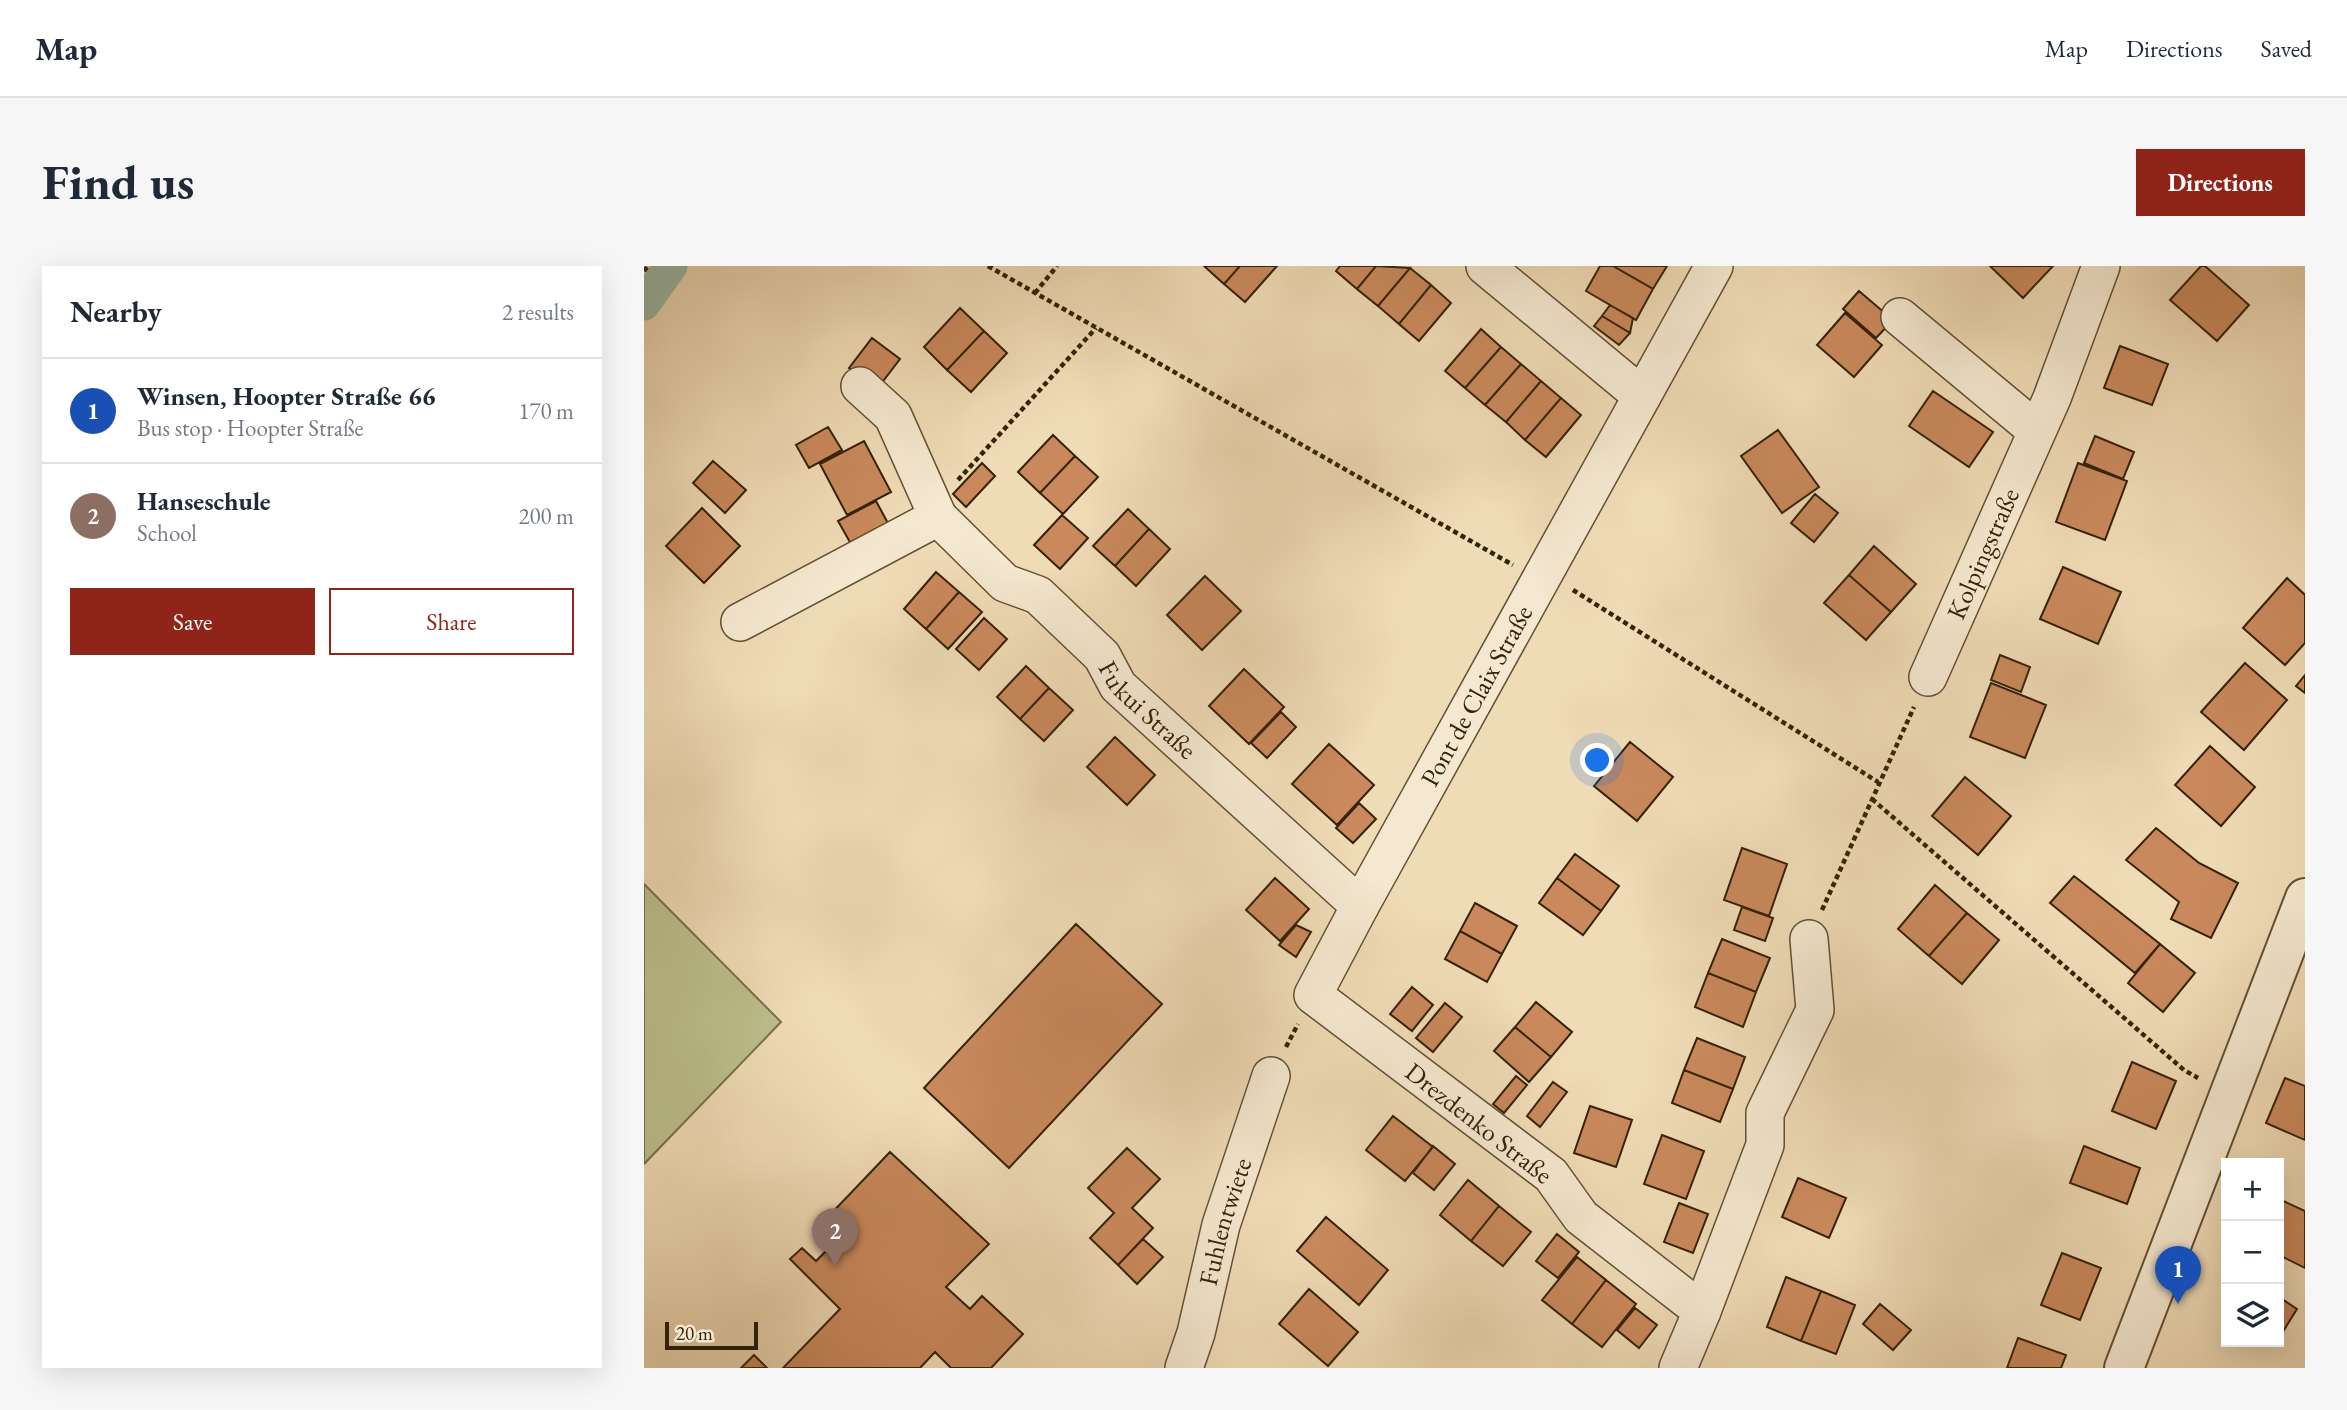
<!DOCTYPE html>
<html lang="en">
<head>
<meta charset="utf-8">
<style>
  :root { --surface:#fff; --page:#f6f6f7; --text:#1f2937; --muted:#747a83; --line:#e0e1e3; --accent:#8f2418 }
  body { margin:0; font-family:"EB Garamond",serif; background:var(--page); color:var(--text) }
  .controls { position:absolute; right:21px; bottom:21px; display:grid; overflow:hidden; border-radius:0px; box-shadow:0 7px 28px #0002 }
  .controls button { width:63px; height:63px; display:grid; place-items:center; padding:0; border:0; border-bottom:2px solid var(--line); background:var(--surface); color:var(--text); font:35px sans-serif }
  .scale { position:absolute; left:21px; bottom:18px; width:93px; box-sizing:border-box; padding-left:7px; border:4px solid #362208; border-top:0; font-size:19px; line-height:24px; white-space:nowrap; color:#362208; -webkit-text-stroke:5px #f5e8d0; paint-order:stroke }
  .you { position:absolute; left:954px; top:495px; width:24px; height:24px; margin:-18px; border:5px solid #fff; border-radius:50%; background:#1a73e8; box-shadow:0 0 0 10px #1a73e833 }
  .badge { display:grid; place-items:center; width:46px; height:46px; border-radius:50%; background:var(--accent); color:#fff; font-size:23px; font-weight:700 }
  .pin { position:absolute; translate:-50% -58px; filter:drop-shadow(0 2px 4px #0008) }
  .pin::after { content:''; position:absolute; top:37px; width:24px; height:21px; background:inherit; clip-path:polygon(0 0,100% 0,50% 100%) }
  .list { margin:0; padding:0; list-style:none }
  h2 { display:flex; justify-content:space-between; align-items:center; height:91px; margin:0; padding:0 28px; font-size:30px }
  h2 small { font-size:23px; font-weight:400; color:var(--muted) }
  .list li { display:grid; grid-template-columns:46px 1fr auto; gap:21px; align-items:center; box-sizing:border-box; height:105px; padding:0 28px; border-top:2px solid var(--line) }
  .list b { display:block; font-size:26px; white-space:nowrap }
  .list p { margin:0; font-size:23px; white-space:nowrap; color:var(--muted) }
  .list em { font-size:23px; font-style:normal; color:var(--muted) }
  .actions { display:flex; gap:14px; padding:21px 28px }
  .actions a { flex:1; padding:16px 0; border:2px solid var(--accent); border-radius:0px; text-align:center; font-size:24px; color:var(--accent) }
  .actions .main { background:var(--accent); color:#fff }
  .icon { flex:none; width:38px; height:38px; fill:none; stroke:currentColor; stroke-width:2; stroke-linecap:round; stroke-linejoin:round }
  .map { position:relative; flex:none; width:1661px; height:1102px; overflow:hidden; border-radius:0px }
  header { display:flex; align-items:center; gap:42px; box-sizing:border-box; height:98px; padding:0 35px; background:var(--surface); border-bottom:2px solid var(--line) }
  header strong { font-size:33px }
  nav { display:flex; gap:38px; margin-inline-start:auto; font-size:24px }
  .intro { display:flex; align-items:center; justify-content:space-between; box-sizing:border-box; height:168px; padding:0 42px }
  h1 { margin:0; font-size:49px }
  .button { padding:18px 32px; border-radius:0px; background:var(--accent); color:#fff; font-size:24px; font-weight:700 }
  main { display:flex; gap:42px; padding:0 42px }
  aside { flex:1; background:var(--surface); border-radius:0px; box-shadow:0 7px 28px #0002 }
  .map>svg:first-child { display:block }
  .green { fill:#bcbf8c; stroke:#79704a; stroke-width:2 }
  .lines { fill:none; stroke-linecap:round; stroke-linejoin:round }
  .canal { stroke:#9abbab; stroke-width:33 }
  .building { fill:#c9895c; stroke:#362208; stroke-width:2 }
  .minor-casing { stroke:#645034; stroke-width:40 }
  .tertiary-casing { stroke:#645034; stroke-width:42 }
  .path { stroke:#362208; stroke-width:4.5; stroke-dasharray:5 3.5; stroke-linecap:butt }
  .minor { stroke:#f5e8d0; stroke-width:37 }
  .tertiary { stroke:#f5e8d0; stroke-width:38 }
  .labels { text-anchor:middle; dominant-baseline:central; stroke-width:5; stroke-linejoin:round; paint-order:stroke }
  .street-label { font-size:26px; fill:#362208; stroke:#f5e8d0 }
</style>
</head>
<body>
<header>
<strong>Map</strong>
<nav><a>Map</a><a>Directions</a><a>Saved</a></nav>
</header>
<div class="intro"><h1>Find us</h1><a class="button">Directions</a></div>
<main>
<aside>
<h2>Nearby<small>2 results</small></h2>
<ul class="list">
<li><span class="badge" style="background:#1a4fb4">1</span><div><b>Winsen, Hoopter Straße 66</b><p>Bus stop · Hoopter Straße</p></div><em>170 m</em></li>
<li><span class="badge" style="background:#8d6e63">2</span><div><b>Hanseschule</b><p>School</p></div><em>200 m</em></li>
</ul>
<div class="actions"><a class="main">Save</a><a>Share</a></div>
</aside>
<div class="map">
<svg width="1661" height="1102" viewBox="0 0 1661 1102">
  <rect width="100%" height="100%" fill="#efdbb6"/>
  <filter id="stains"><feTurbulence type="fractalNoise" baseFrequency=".00286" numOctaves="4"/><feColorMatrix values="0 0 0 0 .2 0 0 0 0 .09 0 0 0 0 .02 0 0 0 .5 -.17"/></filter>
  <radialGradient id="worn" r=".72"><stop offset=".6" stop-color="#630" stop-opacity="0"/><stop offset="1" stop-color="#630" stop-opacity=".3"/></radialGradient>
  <path class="green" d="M0,618L137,756L0,898Z"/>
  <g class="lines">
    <path class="canal" d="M0,38L27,0"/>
  </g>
  <path class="building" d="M560,0H596L580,18Z
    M596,0H633L601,36L580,18Z
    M696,0H732L713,23L692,5Z
    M732,0L766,2L734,40L713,23Z
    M956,0H969L1009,23L992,54L942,25Z
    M969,0H1023L1009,23Z
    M1346,0H1409L1379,32Z
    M1557,0H1561L1605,39L1573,75L1526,34Z
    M766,2L787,19L755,58L734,40Z
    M787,19L807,37L775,75L755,58Z
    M1215,25L1249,54L1232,72L1199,43Z
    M966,39L989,52L986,67L958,50Z
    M316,42L340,65L303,104L280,81Z
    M1201,47L1238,79L1210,111L1173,79Z
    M958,50L986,67L975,79L950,60Z
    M837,63L857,81L821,122L801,105Z
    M340,65L363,87L327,126L303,104Z
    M228,72L256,93L233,123L205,102Z
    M1476,80L1524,98L1508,139L1460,122Z
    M857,81L877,98L841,139L821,122Z
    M877,98L897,115L862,156L841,139Z
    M897,115L917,132L881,174L862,156Z
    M1289,125L1349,166L1325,201L1265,160Z
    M917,132L937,149L902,191L881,174Z
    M184,161L198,184L165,202L152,179Z
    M1134,164L1175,221L1138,247L1097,190Z
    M409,169L431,190L396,227L374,206Z
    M1451,170L1490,186L1479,213L1440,197Z
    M220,175L247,226L203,249L176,198Z
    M431,190L454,211L419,248L396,227Z
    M69,195L102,224L81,247L49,217Z
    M338,197L351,210L322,241L309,228Z
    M1434,197L1483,215L1461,274L1412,256Z
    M1171,228L1194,247L1170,276L1147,257Z
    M232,235L245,259L207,278L194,255Z
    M58,242L96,280L60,317L22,280Z
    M484,243L505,263L471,300L449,280Z
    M418,249L444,272L416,303L390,279Z
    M505,263L526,283L492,320L471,300Z
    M1230,280L1272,318L1247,346L1205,309Z
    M1419,301L1477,326L1454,378L1396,353Z
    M292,306L315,326L282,363L260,343Z
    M1205,309L1247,346L1222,374L1180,337Z
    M561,310L597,345L558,384L523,349Z
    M1643,312L1661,329V377L1641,399L1599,362Z
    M315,326L338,346L304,383L282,363Z
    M340,352L363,373L335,404L312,383Z
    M1356,389L1386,401L1377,426L1347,414Z
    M1601,397L1643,434L1600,484L1557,446Z
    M382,400L405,422L376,453L353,431Z
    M600,403L640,441L605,478L565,440Z
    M1661,409V427L1652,420Z
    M1347,417L1402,439L1381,492L1326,471Z
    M405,422L429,444L400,475L376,453Z
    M637,446L652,461L623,492L607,477Z
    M471,471L511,509L483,539L443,501Z
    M986,476L1029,511L993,555L950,520Z
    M685,478L730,519L693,559L648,518Z
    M1566,480L1611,521L1577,560L1531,519Z
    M1321,511L1367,550L1334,589L1288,550Z
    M715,537L732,553L709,577L692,562Z
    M1512,562L1555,597L1594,617L1567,672L1527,653L1535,636L1482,594Z
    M1098,582L1143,598L1125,650L1080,634Z
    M931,588L975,620L957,645L913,612Z
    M1430,610L1516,678L1491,707L1406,637Z
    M631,612L665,643L636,675L602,644Z
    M913,612L957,645L939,669L895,637Z
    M1291,619L1323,647L1285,690L1254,663Z
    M831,637L873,660L858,688L816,665Z
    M1098,641L1129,652L1121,675L1090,664Z
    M1323,647L1355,674L1318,718L1285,690Z
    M432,658L518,738L365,902L280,822Z
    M652,659L667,666L652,691L635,679Z
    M816,665L858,688L843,716L801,693Z
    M1078,673L1126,692L1112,726L1064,707Z
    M1516,678L1551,707L1519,746L1484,717Z
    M1064,707L1112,726L1099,761L1051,741Z
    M768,721L789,739L768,765L746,748Z
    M892,736L928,766L907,791L871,761Z
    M801,737L818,751L789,786L772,772Z
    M871,761L907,791L885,816L850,785Z
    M1053,772L1101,791L1089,823L1040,804Z
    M1488,796L1532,815L1512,863L1468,845Z
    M1040,804L1089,823L1076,856L1028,837Z
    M872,810L883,819L860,847L849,838Z
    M1641,812L1661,820V874L1622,857Z
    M909,816L923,826L896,861L883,850Z
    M946,840L988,854L972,901L930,887Z
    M749,850L789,881L761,915L722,884Z
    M1018,869L1060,885L1042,933L1000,918Z
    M789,880L811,898L790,924L769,907Z
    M1440,880L1496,902L1483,938L1426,917Z
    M483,882L516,913L488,942L509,962L474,999L446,972L470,947L444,922Z
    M246,886L345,978L302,1021L326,1043L338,1030L379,1068L347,1102H307L291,1086L276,1102H139L196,1043L146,993L158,982L172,995L198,969L182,953Z
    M1154,912L1202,932L1185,972L1138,951Z
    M824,914L855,940L827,975L796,949Z
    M1635,933L1661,945V1002L1635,989Z
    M1035,937L1064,948L1049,987L1020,976Z
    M855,940L887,966L859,1000L827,975Z
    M682,951L744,1004L715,1039L653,985Z
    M913,968L935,986L914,1012L892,995Z
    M499,973L519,991L493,1018L474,999Z
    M1418,987L1457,1002L1436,1054L1397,1039Z
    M933,991L962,1014L928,1058L898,1034Z
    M1142,1011L1177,1025L1157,1075L1123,1061Z
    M962,1014L992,1038L958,1081L928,1058Z
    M665,1023L714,1066L684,1100L635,1058Z
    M1177,1025L1211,1039L1192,1088L1157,1075Z
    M1635,1031L1653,1043L1635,1072Z
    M1236,1038L1267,1064L1249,1084L1219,1058Z
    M991,1042L1013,1059L995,1082L973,1064Z
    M1374,1072L1422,1089L1417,1102H1363Z
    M110,1089L123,1102H97Z"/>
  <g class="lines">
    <g class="minor-casing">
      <g id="minor">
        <path d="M841,0L998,130"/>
        <path d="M1256,51L1392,164"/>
        <path d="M216,120L249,150L294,251"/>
        <path id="s1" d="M96,356L294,251L361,317L394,329L458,390L474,420L716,640"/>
        <path id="s2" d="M1284,411L1408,132L1457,0"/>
        <path d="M1058,1045L1121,879V847L1171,744L1165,673"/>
        <path id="s3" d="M540,1102L552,1067L577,959L627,810"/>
        <path id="s4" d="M1034,1102L1058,1045L937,951L907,909L669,729L716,640L1070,0"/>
      </g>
    </g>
    <g class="tertiary-casing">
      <path id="tertiary" d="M1480,1102L1661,632"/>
    </g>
    <path class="path" d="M344,0L869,299
      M0,5L4,0
      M391,27L413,0
      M314,214L452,62
      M929,324L1234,516
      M1228,533L1540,804L1554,812
      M1178,644L1270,441
      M642,781L654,758"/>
    <use href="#minor" class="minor"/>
    <use href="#tertiary" class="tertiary"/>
  </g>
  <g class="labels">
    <g class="street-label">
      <text stroke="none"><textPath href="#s2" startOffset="135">Kolpingstraße</textPath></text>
      <text stroke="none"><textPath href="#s4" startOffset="906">Pont de Claix Straße</textPath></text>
      <text stroke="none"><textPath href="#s1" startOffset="513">Fukui Straße</textPath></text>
      <text transform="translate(835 857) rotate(38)">Drezdenko Straße</text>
      <text stroke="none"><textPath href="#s3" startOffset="152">Fuhlentwiete</textPath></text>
    </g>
  </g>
  <rect width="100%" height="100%" filter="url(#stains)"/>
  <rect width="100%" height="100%" fill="url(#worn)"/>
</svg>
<div class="controls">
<button>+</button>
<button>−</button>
<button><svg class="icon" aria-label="layers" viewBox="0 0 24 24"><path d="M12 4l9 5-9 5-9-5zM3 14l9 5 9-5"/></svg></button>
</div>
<div class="scale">20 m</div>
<div class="you"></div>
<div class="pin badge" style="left:1534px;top:1038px;background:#1a4fb4">1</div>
<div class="pin badge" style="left:191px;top:1000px;background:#8d6e63">2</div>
</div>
</main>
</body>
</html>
